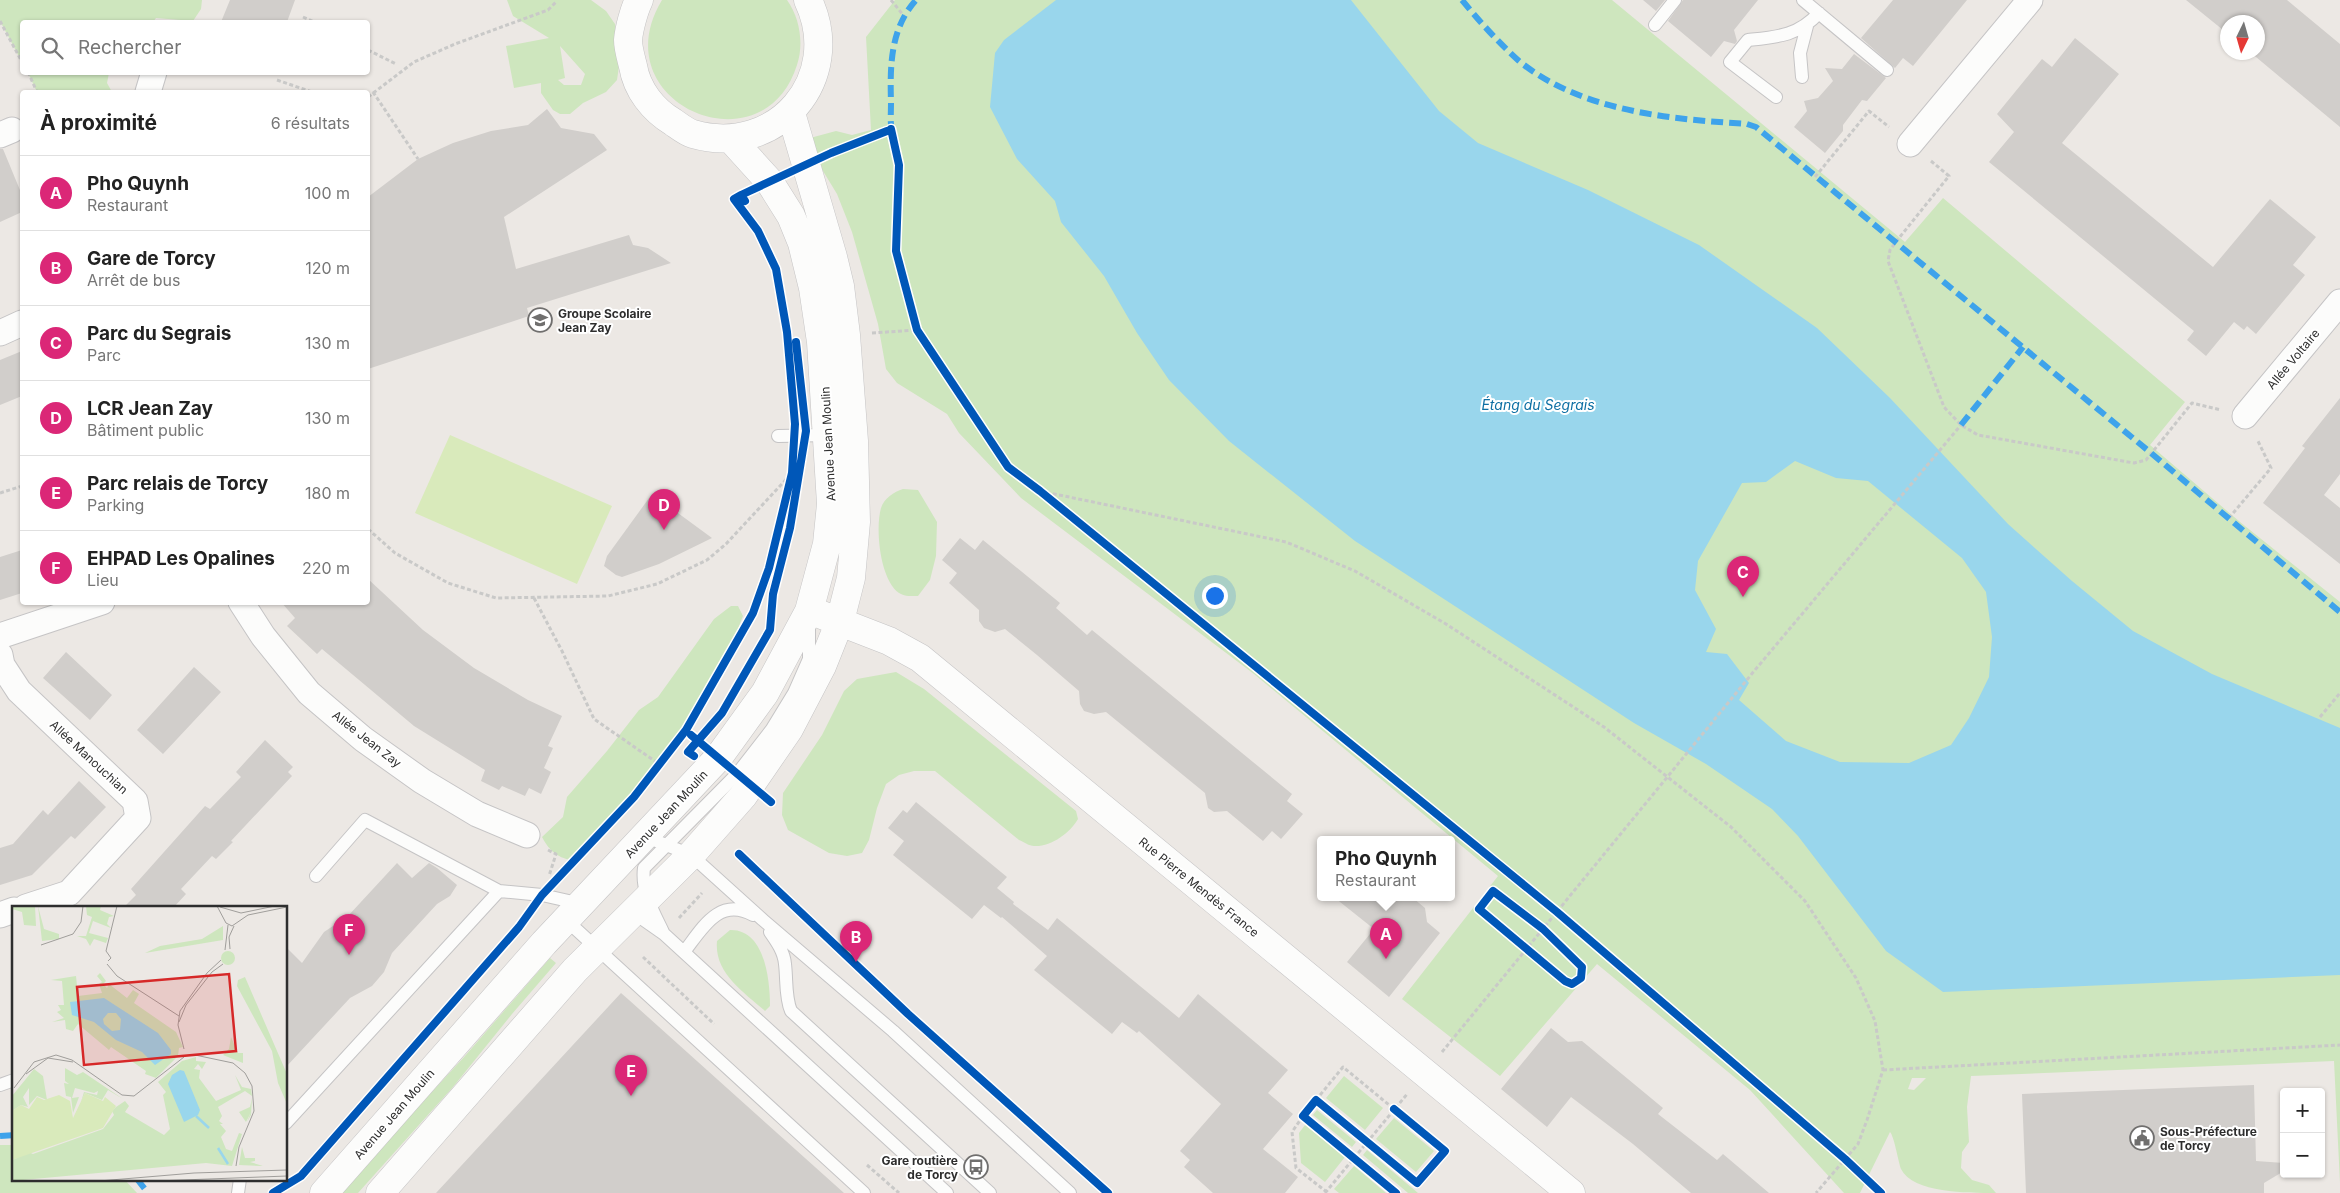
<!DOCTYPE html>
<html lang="fr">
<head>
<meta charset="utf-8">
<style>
  :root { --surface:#fff; --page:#f2f2f2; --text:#222; --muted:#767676; --line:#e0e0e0; --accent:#db2777 }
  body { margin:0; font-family:Inter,sans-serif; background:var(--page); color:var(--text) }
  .controls { position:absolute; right:15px; bottom:15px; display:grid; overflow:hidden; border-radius:5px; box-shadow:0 1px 4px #0004 }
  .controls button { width:45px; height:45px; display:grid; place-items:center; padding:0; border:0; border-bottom:1px solid var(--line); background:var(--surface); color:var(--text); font:25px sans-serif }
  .compass { position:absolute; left:2220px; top:15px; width:45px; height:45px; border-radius:50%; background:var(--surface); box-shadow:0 1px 4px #0004; rotate:185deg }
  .you { position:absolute; left:1214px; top:595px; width:18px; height:18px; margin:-12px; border:4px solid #fff; border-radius:50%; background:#1a73e8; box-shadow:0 0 0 8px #1a73e833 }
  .badge { display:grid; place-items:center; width:32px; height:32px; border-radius:50%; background:var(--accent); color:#fff; font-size:16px; font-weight:700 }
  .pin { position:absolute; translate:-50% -41px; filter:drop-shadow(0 1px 2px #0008) }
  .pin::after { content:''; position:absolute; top:26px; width:18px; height:15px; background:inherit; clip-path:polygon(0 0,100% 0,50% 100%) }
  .popup { position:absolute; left:1317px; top:836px; width:138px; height:65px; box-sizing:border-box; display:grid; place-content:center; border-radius:5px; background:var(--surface); filter:drop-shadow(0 1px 4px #0005); font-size:16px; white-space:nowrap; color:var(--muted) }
  .popup b { font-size:19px; color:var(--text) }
  .popup::after { content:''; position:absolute; left:50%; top:100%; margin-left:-10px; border:10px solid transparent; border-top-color:var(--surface) }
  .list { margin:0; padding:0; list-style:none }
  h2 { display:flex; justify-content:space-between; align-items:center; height:65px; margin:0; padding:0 20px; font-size:21px }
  h2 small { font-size:16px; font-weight:400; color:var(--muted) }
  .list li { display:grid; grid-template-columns:32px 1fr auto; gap:15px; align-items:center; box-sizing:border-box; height:75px; padding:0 20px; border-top:1px solid var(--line) }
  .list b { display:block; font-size:19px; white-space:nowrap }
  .list p { margin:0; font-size:16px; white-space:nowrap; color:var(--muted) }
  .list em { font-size:16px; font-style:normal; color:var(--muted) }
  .icon { flex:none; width:28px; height:28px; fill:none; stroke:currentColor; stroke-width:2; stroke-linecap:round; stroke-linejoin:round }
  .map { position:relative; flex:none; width:2340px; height:1193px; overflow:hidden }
  .search { position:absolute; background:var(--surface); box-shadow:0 1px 4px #0004; left:20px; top:20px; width:350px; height:55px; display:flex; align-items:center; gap:12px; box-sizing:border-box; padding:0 18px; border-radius:5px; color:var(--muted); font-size:19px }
  .panel { position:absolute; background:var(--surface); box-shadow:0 1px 4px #0004; left:20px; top:90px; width:350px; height:515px; border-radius:5px }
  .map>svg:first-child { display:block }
  .green { fill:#cee6be; fill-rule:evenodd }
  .pitch { fill:#d9eabb }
  .water { fill:#99d6ec; fill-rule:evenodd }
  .building { fill:#d1cecb }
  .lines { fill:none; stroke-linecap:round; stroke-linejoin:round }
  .lane-casing { stroke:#c5c4c5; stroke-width:14 }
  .street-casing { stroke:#c5c4c5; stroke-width:27 }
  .secondary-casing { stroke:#c5c4c5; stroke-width:29 }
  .path { stroke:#c9c9c8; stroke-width:3; stroke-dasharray:4 2.5; stroke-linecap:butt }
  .lane { stroke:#fcfcfb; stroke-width:12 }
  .street { stroke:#fcfcfb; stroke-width:25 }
  .secondary { stroke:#fcfcfb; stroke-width:28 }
  .quiet { stroke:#3ea3eb; stroke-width:6; stroke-dasharray:12 6; stroke-linecap:butt }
  .cycleway-casing { stroke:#fff; stroke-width:11 }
  .cycleway { stroke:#0057b8; stroke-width:8 }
  .labels { text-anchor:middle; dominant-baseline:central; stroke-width:4; stroke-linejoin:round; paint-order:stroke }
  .poi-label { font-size:12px; font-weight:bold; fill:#2e2e2e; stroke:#fff; text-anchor:start }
  .street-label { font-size:12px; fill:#2e2e2e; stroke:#fff }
  .water-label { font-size:14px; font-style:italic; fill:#0d6fa3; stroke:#fff }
  .inset-river { fill:none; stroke:#99d6ec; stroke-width:2.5 }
  .inset-road { fill:none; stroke:#a09e9b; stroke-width:1 }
  .view { fill:#d62828; fill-opacity:0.15; stroke:#d62828; stroke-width:2.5 }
  .inset-edge { fill:none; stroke:#2e2e2e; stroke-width:2.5 }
</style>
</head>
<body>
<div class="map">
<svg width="2340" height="1193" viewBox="0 0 2340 1193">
  <rect width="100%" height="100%" fill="#ece8e4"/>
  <path class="green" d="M0,0H202L201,9L193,21L156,18L153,22H22V62L0,21Z
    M507,0H591L606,11L615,24L619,66L617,80L606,92L583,103L570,114H560L553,110L541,93V83L514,88L506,46L549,38L513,16ZM560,46L585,74L581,85H564L558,80L565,78Z
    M662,0H787C800,18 804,44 797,65C763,173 600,103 662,0Z
    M895,0H1612L1905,242L1943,198L2185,402L2150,445L2240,522L2340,602V1183L2334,1061L1971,1076L1967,1107L1969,1142L1962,1152L1961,1168L1972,1180L1989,1185L1996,1193C1967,1193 1913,1193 1901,1169C1898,1160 1894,1136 1890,1132L1860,1193H1844L1750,1090L1597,964L1500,1076L1402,999L1498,876L1254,674L1021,498L959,433L947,414L897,383L886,369L878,324L852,232L837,194L812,153L810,138L836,131L852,135L871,130L866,37ZM1912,1078H1926L1914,1090L1908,1089Z
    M28,73H109L107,83L112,92H37Z
    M903,489L918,490L937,522L936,556L930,580L918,596C911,596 905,597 899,593C880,580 875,529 881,508C884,498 894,492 903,489Z
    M731,606H738L743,616C737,630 733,646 727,659C689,735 633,800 575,861C558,858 550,852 542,837L563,817L567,797L607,751L639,710L658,697L714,619Z
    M896,672L924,689L1076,811L1078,819C1070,833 1051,847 1034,846C1029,846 1024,842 1019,840L935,771H914L899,775L886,784L877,808L869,840L862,853L847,856L829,853L788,830L782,815L783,793L822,735L844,691L857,679Z
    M730,930C765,929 770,980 770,1006L765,1011C744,992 714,973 717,941Z
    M550,958L556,963L512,1014L453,1087L358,1193H339L465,1056Z
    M1344,1076L1383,1108L1365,1130L1326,1098Z
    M1317,1110L1356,1142L1352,1147L1313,1115Z
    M1394,1118L1434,1151L1416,1172L1376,1139Z
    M1305,1125L1345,1157L1325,1182L1301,1163L1299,1133Z
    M0,1145H14V1179H124L137,1193H0Z
    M1367,1150L1418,1193H1408L1363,1155Z
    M1354,1166L1386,1193H1339L1334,1189Z"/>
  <path class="pitch" d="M450,435L612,506L577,584L415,513Z"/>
  <path class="water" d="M1056,0H1351L1439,111L1478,143L1588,190L1699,245L1817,328L1890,398L2008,524L2072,581L2133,631L2212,674L2340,728V975L1943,992L1886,951L1798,836L1772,809L1706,764L1634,723L1355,541L1229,441L1169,380L1137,333L1104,276L1061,222L1055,201L1017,159L990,107L995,53L1004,40ZM1795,461L1836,478L1868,481L1962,558L1986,592L1992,637L1989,677L1969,718L1951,745L1909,763L1840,762L1786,741L1739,700L1749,683L1727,654L1706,652L1716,629L1695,590L1698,561L1742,483L1766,482Z"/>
  <path class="building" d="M230,0H295L287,22H221Z
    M1643,0H1665L1656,11Z
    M1683,0H1758L1734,30L1737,41L1735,44L1724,41L1711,57L1668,21Z
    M1893,0H1967L1913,66L1903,58L1895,68L1861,38Z
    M2186,0H2287L2305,15L2340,44V127L2250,52H2258V22H2228V34Z
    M2075,38L2119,74L2062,143L2213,267L2270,199L2316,237L2293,265L2305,275L2256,334L2247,326L2244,330L2234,322L2206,356L2187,340L2194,331L1989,162L2014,132L1997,114L2042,59L2052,67Z
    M1854,54L1886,78L1867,101L1862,100L1843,125V131L1825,153L1794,127L1807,111L1804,101L1818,98L1833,81L1825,68L1842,69Z
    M547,109L561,128L594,134L607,150L504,217L516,269L629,235L633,245L648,248L671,263L527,308L529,316L368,369V197L418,159L453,143L491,131L528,125Z
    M0,149H3L22,195V212L0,222Z
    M22,351V396L0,405V360Z
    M2340,398V474L2324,495L2340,508V564L2263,503L2305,448L2302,446Z
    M652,494L712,538L659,564L622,577L616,575L604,566L607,556Z
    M960,538L975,550L983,540L1060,603L1056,608L1087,635L1092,630L1292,794L1287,801L1303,814L1281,839L1272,831L1263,841L1227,811L1214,812L1208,808L1205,793L1106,712L1094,714L1084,711L1080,704L1079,691L1037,655L1005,629L995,632L984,628L979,621V610L949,583L957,573L942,560Z
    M22,550V593L0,600V557Z
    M368,579L423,630L474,668L528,700L562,716L548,746L553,748L544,768L551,772L541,794L529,788L525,796L502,786L499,790L481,781L485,770L414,726L322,649L317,654L287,626L295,618L281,602H368Z
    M66,652L112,695L90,720L43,678Z
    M194,667L221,692L163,754L137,730Z
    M265,740L293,767L288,772L292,776L231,841L233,842L216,859L212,856L181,889L186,894L174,907H124L136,895L131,889L205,806L210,809L241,777L236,772Z
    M79,781L106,807L75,839L71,836L32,875L0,885V848L13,844L43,810L48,815Z
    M916,802L1007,877L997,888L1014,902L1013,904L1048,930L1057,918L1179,1018L1198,994L1288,1070L1268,1093L1293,1114L1263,1149L1298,1177L1285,1193H1213L1184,1167L1190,1160L1180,1151L1221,1104L1139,1031L1137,1033L1122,1022L1112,1034L1034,970L1047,956L1002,917L1001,918L984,905L972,919L893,855L904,841L888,828L903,810L907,813Z
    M397,863L412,878L429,863L437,868L457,885L450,896L437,904L392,953L384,972L372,986L350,998L286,1067V947L302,963L324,932L348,916Z
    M1335,898H1413L1425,908L1427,922L1440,933L1389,997L1347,962L1374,929Z
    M621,993L629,1000L844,1193H436Z
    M1551,1028L1568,1042L1582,1041L1663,1108L1658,1114L1717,1160L1723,1154L1769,1193H1691L1633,1144L1571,1097L1547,1127L1501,1089Z
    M2254,1085L2256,1161L2284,1163V1171L2264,1183V1193H2026L2022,1094Z"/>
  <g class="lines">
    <g class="lane-casing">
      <path id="lane" d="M1803,0L1887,70
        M1655,25L1675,0
        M1802,77L1800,53L1807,26
        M1776,97L1730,62L1748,40C1777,37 1798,36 1819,13
        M778,436L828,435
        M644,836L691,855L763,920L893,1031L1070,1193
        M316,876L365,820L499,891L542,895L582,904
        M634,913L664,934L947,1193
        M566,920L864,1193
        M663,932C653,911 641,891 644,868L737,774L772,729L794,693L809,659V625
        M770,932C777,942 784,952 785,964C787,980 785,997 791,1011L990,1193
        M684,952C702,929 719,896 753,915
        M0,1085L14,1080
        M286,1123L499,891
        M238,1193L240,1179"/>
    </g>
    <g class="street-casing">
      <path id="street" d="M148,92L154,72
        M0,135L12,130
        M1910,144L2030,0
        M0,333L22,323
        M2245,416L2340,302
        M241,602L263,636L309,693L363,739L422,781L477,814L527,835
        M0,636L102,602
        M0,655L2,665L19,691L135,801L138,818L69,893L26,907
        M0,915L14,910"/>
    </g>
    <g class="secondary-casing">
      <path id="secondary" d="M639,0C634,10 629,29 628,40C628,48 631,58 633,66C637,90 653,110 673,122C679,126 686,132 693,134C777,158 845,78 808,0
        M822,615L889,641L920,658L1571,1193
        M324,1193L544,943L718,758L765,693L809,611L827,544L831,504L821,342L813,288L802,243L791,216L769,181L731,139
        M380,1193L575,970L691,855L743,796L789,729L822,666L840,621L851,578L856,522L854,441L846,335L840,286L833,257L791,113"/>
    </g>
    <path class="path" d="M891,0L904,16
      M303,17L314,22
      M0,21L22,62
      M368,50L396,64
      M28,72L37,92
      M277,80L312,92
      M373,92L418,159
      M368,97L414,62L455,44L548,10L557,1
      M830,154L891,129
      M1931,161L1949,176L1895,243L1890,250L1888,261L1944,407L1961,425L1978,435L2134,463L2146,460L2192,403L2221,410
      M1815,177L1869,111L1889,127
      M872,333L917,330
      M1040,491L1286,542L1355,571L1446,624L1604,727L1731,827L1805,901L1856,978L1875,1021L1883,1070L1867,1120L1858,1144L1816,1193
      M0,493L22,486
      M2229,518L2271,468L2257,439
      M368,529L395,553L448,583L496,598L608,596L657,584L707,560L726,544L792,473
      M534,598L562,651L594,719L659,764
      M2320,717L2340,693
      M548,850L556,854L549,876
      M739,854L906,1012
      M1493,891L1543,929L1582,967L1581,978L1572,984L1565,981L1479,909Z
      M679,918L702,893
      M643,957L714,1024
      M926,1030L1108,1193
      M1442,1052L1755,670L1961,425
      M1883,1070L2340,1045
      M1316,1100L1343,1067L1445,1151L1417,1183L1316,1100L1303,1116L1396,1193
      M1303,1116L1292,1132L1296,1168L1328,1193
      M867,1165L899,1193
      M1325,1193L1408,1093"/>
    <use href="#lane" class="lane"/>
    <use href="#street" class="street"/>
    <use href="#secondary" class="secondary"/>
    <path class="quiet" d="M1462,0C1480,22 1498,42 1519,61C1582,112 1670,119 1747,124L1756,127L2151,453L2340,612
      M892,133C890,124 891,113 891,103C890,66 890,29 916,0
      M1961,425L2023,347
      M0,1136L14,1135
      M137,1179L148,1193"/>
    <g class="cycleway-casing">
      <path id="cycleway" d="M891,129L899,165L896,251L917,330L1008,467L1040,491L1557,912L1845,1159L1881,1193
        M745,201L741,195L831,153L887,131
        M691,735L771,802
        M694,756L688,752L722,713L770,630L773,594L790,528L806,431L796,342
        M739,854L908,1014L1108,1193
        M1493,891L1543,929L1582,967L1581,978L1572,984L1565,981L1479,909Z
        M1394,1109L1445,1151L1417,1183L1316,1100L1303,1116L1396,1193
        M273,1193L301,1176L519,927L542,895L634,797L686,730L753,613L769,568L792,473L795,424L787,332L776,269L758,231L734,199L741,195"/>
    </g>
    <use href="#cycleway" class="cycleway"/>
  </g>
  <defs>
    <g id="school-ring" transform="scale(1.25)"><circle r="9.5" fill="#fff" stroke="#706f6e" stroke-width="1.5"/><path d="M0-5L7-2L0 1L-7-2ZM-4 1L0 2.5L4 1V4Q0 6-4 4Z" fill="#706f6e"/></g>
    <g id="civic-ring" transform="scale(1.25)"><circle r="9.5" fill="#fff" stroke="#706f6e" stroke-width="1.5"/><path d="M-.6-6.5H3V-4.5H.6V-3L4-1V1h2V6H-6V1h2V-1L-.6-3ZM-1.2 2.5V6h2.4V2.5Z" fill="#706f6e"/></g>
    <g id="bus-ring" transform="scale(1.25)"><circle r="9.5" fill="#fff" stroke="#706f6e" stroke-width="1.5"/><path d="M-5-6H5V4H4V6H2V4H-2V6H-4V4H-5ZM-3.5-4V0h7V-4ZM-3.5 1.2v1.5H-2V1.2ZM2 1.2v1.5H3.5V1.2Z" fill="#706f6e"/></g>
  </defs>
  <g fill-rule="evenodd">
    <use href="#school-ring" x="540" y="320"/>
    <use href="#civic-ring" x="2142" y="1138"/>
    <use href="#bus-ring" x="976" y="1167"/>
  </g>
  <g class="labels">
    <g class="poi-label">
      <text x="558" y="313">Groupe Scolaire<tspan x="558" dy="14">Jean Zay</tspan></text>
      <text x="2160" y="1131">Sous-Préfecture<tspan x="2160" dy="14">de Torcy</tspan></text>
      <text x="958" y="1160" text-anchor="end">Gare routière<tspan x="958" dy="14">de Torcy</tspan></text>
    </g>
    <g class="street-label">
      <text transform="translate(2293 359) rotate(-50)">Allée Voltaire</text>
      <text transform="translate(828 444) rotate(-93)">Avenue Jean Moulin</text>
      <text transform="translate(367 739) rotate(38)">Allée Jean Zay</text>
      <text transform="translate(89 757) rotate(43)">Allée Manouchian</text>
      <text transform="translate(666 814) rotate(-47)">Avenue Jean Moulin</text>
      <text transform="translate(1199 887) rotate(39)">Rue Pierre Mendès France</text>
      <text transform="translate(394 1114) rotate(-49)">Avenue Jean Moulin</text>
    </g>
    <g class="water-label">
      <text x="1538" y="404">Étang du Segrais</text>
    </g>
  </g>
  <g transform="translate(12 906)">
    <rect width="275" height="275" fill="#ece8e4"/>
    <path d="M0,0H23L24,20L12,19L10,6L0,3ZM26,0L32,23L47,28V33L30,35ZM74,0H89L88,4L102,10L97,11L95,18L99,22L81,15L77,27L96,32L94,37L82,33L78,40L74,33L65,30H74L80,11L75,9ZM211,20V34L133,47L148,40L190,33ZM209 52a7 7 0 1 1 14 0a7 7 0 1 1-14 0ZM88,67L94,75L91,78L95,82L97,78L115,92L121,84L127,88L122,97L164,126L171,141L167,142L166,150L144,172L133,168L134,165L99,141L97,144L66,118L61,125L54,123L53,114L40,116L52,112L45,106L49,104L46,99H52L50,75L39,74L64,70L66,90L90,87L87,78L90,76L85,70ZM233,71L275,168V198L266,177L260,145L225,80L226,74ZM219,131L226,147H231V157L211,149L217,143ZM184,151V155L194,156L190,163L186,158L182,163L188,164L187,172L204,195L229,184L223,169L230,181L239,183L240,190L233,185L206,201L210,210L207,215L211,218H208L214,225L209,231L214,243L220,245L227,227L230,228L220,260L194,257L0,275V254L5,252L0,239L21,248L91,223L102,209L100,205L104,201L113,195L117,200L113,206L152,229L158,223L151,189L154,186L146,176L170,155ZM53,162L65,169L71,166L111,193L96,184L90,194L73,187L69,196L72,186L85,189L86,185L82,187L63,182L60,192L67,191L61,207L59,191L54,190L52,177L57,178L53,175ZM22,163L31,170L35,194L25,190L17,199V182L11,191L16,201L9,199L0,205V190ZM240,192L239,209L235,216L239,206L234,216L227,206L238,201ZM230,241L233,252H243V255L238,256L251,260L227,259Z" fill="#cee6be"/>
    <path d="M73,187L91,195L93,191L104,200L91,222L0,254V205L9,199L17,203L25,191L32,194L47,189L58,195L61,212Z" fill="#d9eabb"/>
    <path d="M92,92L146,127L159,144V148L143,159L130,146L104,134L82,116L60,109L58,96ZM96,107H104L109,113L108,124L100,125L92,118L91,113ZM168,164L172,165L188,204L186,209L172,216L156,178L160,169Z" fill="#99d6ec" fill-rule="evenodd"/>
    <path class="inset-river" d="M184,210L197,222M206,242L216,258"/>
    <path class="inset-road" d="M205,0L214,17L220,20L236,9L275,1M208,1L229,7L263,0M29,39L61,28L69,16L71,0M218,43L217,31L222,20M213,44L216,19M96,55L99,52L94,45L105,0M95,58L105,70L167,110M167,116L174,99L200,66L211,58M172,143L166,119L168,105L195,67L209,54M183,149L221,157L233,167L240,180L242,205L227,241L224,260M14,168L36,152L61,156M2,182L22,156L44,149L60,154L110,189L122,190L172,151M87,275L182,267L275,264M144,275L275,270"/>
    <path class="view" d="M217,68L224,145L72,159L65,81Z"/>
    <rect width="275" height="275" class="inset-edge"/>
  </g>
</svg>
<div class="controls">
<button>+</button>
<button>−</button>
</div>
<svg class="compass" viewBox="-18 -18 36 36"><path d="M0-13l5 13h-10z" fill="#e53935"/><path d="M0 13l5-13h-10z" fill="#767676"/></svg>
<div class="you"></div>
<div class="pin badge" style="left:1386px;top:959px">A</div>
<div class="popup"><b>Pho Quynh</b>Restaurant</div>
<div class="pin badge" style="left:856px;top:962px">B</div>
<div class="pin badge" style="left:1743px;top:597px">C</div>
<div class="pin badge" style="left:664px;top:530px">D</div>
<div class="pin badge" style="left:631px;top:1096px">E</div>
<div class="pin badge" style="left:349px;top:955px">F</div>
<div class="search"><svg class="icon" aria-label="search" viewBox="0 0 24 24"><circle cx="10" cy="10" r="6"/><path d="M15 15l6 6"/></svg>Rechercher</div>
<section class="panel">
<h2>À proximité<small>6 résultats</small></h2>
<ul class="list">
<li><span class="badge">A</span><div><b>Pho Quynh</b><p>Restaurant</p></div><em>100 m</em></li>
<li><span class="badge">B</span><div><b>Gare de Torcy</b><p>Arrêt de bus</p></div><em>120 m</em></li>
<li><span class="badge">C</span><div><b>Parc du Segrais</b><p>Parc</p></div><em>130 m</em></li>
<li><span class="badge">D</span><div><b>LCR Jean Zay</b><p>Bâtiment public</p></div><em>130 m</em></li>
<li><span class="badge">E</span><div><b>Parc relais de Torcy</b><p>Parking</p></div><em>180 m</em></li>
<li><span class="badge">F</span><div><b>EHPAD Les Opalines</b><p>Lieu</p></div><em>220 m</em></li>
</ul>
</section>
</div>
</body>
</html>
